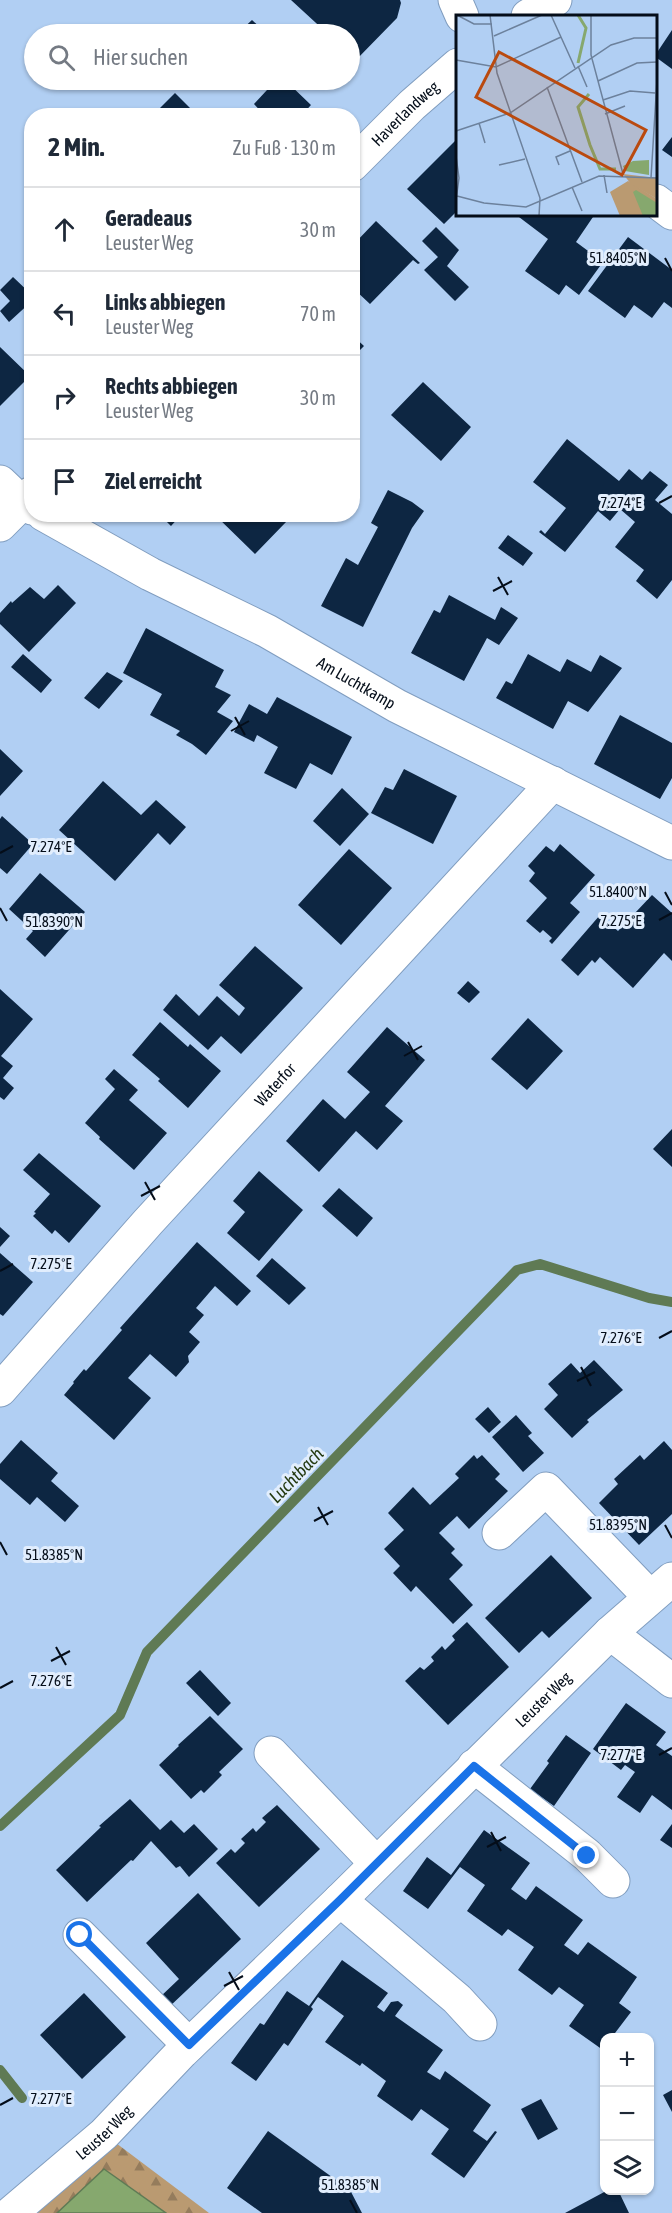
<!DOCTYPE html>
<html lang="de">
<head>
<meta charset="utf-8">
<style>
  :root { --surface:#fff; --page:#f6f6f7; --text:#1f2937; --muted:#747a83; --line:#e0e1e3 }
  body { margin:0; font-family:"Asap Condensed",sans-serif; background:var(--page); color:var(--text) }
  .controls { position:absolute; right:18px; bottom:18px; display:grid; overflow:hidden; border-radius:12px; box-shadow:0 2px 4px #0004 }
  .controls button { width:54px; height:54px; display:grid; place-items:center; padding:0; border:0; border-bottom:2px solid var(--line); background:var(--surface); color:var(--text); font:30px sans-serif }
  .stop { position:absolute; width:18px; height:18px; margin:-14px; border:4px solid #1a73e8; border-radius:50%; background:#fff }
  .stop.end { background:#1a73e8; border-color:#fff; box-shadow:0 2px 6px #0008 }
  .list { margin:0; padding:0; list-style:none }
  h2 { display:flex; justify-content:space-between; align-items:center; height:78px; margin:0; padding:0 24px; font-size:26px }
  h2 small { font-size:20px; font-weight:400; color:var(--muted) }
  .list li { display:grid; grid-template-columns:39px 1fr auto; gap:18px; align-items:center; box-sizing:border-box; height:84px; padding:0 24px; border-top:2px solid var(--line) }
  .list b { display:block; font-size:22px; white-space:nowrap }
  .list p { margin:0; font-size:20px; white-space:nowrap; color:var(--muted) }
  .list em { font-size:20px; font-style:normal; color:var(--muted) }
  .icon { flex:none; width:33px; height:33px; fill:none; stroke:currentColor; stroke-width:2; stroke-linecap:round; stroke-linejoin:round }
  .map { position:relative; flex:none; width:672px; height:2213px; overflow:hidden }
  .search { position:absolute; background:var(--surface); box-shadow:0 2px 4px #0004; left:24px; top:24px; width:336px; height:66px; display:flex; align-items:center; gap:15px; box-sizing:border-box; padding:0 21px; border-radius:33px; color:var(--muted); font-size:22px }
  .panel { position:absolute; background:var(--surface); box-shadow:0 2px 4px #0004; left:24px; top:108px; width:336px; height:414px; border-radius:24px }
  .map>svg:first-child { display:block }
  .forest { fill:url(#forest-firs) }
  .water { fill:#86a86e; stroke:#5f7a54; stroke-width:1.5 }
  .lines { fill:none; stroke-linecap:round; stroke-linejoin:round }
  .stream { stroke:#5f7a54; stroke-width:10 }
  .building { fill:#0d2642 }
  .minor-casing { stroke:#809dbf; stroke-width:35 }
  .minor { stroke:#fff; stroke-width:33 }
  .route { stroke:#1a73e8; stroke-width:8 }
  .ticks { fill:none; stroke:#040d19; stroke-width:2 }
  .labels { text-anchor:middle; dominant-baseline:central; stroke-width:6; stroke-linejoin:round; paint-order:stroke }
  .street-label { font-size:16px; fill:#040d19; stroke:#e2eefd }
  .water-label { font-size:18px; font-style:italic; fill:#243a11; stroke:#e2eefd }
  .inset-river { fill:none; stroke:#86a86e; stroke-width:3 }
  .inset-road { fill:none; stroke:#6c819c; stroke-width:1.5 }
  .view { fill:#ba4a0f; fill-opacity:0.15; stroke:#ba4a0f; stroke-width:3 }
  .inset-edge { fill:none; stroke:#040d19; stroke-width:3 }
  .ticks-label { font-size:15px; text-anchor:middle; fill:#040d19; stroke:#e2eefd; stroke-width:6; stroke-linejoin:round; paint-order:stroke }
</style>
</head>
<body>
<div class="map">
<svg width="672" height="2213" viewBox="0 0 672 2213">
  <defs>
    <pattern id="forest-firs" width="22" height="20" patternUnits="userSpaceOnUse" patternTransform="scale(1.5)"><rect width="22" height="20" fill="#ba9a71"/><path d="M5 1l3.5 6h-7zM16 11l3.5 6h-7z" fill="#957c5c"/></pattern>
  </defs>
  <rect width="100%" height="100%" fill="#b1cff3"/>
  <path class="forest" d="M104,2134L209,2213H166L104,2169L57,2213H11Z"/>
  <path class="water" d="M104,2169L166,2213H57Z"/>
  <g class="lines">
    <path class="stream" d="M0,1826L120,1715L147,1652L517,1270L540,1264L649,1298L672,1302
      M0,2070L22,2098"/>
  </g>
  <path class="building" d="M291,0H400L401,3L397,18L355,61L350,55V34H328Z
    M252,20L267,34H237Z
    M672,30V69L657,58L656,60V54Z
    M256,80H285L311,105L301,116H265L254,104L267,90Z
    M175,93L198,116H152Z
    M672,137V157L662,150Z
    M458,138V210L444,224L407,189Z
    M515,214H595L576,242L603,262L579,295L566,285L559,295L525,271L548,239Z
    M376,221L420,263L418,264L413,260L370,304L355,290L352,292V246Z
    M436,227L459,250L447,266L469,287L455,301L424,270L438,257L422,241Z
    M628,237L672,270V308L664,302L652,318L634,305L625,318L588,291Z
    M13,277L32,295V301L9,322L0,311L10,301L0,290Z
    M352,335L364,346L352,358Z
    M0,347L30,376L0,406Z
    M423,382L471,427L441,461L391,415Z
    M567,439L619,481L629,469L642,480L650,471L668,485L655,500L672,514V580L657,599L636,581L644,570L615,547L635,522L620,509L610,521L598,511L565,552L539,532L541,530L545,534L566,508L533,482Z
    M388,490L412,502L424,511L412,528L363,627L321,606L346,558L358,565L378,527L371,523Z
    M159,514H182L171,526Z
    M214,514H281L287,521L255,554Z
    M508,535L533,553L523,566L498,548Z
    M58,585L76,603L29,652L0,624V613L11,601L12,603L30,587L44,599Z
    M449,595L495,620L501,607L518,618L499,645L487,638L464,681L411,653L434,610L440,613Z
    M146,628L224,670L215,687L231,695L217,712L233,721L206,755L192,744L176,735L180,731L150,715L162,694L123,673Z
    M23,654L52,680L41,693L11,667Z
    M528,654L560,672L567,659L591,672L600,655L622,668L588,712L568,701L553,729L496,698L506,681L512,684Z
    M107,672L123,681L99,709L84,698Z
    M277,697L352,737L332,775L310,763L296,789L264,773L278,747L257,735L254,742L234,732L249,704L267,714Z
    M620,715L672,743V778L660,799L594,764Z
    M0,749L23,771L0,796Z
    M404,769L457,796L433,844L371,813L385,787L393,790Z
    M103,781L141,815L156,800L186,827L170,845L158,833L115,881L59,830Z
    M342,788L369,814L340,846L313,821Z
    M2,816L33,844L7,874L0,868V819Z
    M560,844L595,875L570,903L580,912L552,944L549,941L552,938L543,930L540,933L526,921L547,898L529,881L535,873L528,866L546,846L554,852Z
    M349,849L392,888L341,945L298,905Z
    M40,873L85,912L45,957L26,939L33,931L9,909Z
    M652,895L672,913V961L664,953L633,988L600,957L595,963L592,960L578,976L561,960L600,915L618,931Z
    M255,946L303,988L241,1054L221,1036L208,1050L163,1010L176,994L199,1016L217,996L239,1016L245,1008L219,985Z
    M468,981L480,992L469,1003L457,993Z
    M0,989L33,1019L1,1056L13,1066L3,1078L14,1088L4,1100L0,1097Z
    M528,1018L563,1051L527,1090L491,1059Z
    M160,1022L188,1047L190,1044L221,1071L188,1108L158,1081L160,1079L132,1055Z
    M387,1027L425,1060L385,1106L403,1121L377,1150L356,1131L319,1172L286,1141L323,1099L345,1119L370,1092L347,1072Z
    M114,1069L138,1090L129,1100L167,1133L134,1170L99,1139L100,1137L85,1123L115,1089L105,1079Z
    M672,1129V1167L653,1149Z
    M39,1153L101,1206L69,1243L55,1230L52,1234L33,1216L36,1213L34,1212L50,1194L23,1170Z
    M259,1171L303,1210L259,1261L227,1233L245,1212L233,1201Z
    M339,1188L373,1218L357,1237L322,1206Z
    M0,1227L10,1236L0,1247Z
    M197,1242L251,1291L237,1306L215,1286L196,1308L204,1315L189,1332L200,1342L188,1356L189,1362L176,1377L150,1354L128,1378L151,1398L114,1440L64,1395L74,1383L73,1382L84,1369L86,1371L122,1330L120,1328Z
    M0,1253L33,1282L3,1316L0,1314Z
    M272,1258L306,1288L289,1305L256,1276Z
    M594,1360L623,1390L587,1420L589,1422L572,1438L544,1409L558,1395L548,1384L571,1363L580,1373Z
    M488,1407L501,1422L489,1433L475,1419Z
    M516,1415L532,1433L528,1436L544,1453L523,1472L492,1437Z
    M21,1440L58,1473L51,1481L79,1506L65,1522L37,1497L30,1505L0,1479V1464Z
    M664,1441L672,1450V1514L639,1545L599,1503L618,1484L614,1479L640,1455L644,1460Z
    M474,1455L477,1459L482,1455L500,1474L495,1479L508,1491L469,1529L457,1516L439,1533L455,1549L451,1553L463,1565L449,1579L473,1605L453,1624L416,1586L411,1592L393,1573L400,1566L384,1549L404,1530L388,1513L413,1487L430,1505L459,1478L455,1474Z
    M551,1555L592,1598L549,1638L542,1631L519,1653L485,1618Z
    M467,1622L509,1667L448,1725L405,1681L420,1667L424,1670L434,1661L431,1657L442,1646L445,1650L455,1640L452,1636Z
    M200,1670L231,1703L218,1716L186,1683Z
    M626,1703L666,1732L656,1745L672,1756V1810L652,1795L640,1813L617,1797L635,1772L625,1765L621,1770L593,1749Z
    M210,1716L243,1749L219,1772L222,1775L204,1793L201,1790L191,1799L159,1765L179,1746L178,1745Z
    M566,1735L591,1753L554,1806L530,1789L549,1763L547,1761Z
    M130,1799L160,1830L171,1820L184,1833L194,1824L218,1849L189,1877L180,1866L176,1868L151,1841L133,1861L131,1860L87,1902L56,1870L101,1827L99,1826Z
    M277,1805L320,1849L259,1907L216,1863L231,1849L235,1853L245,1843L241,1839L253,1828L256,1832L266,1822L262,1818Z
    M672,1824V1848L660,1840Z
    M484,1830L530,1863L511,1889L526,1900L536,1886L583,1920L564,1945L578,1955L588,1942L637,1977L619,2003L631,2012L612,2037H604L603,2050L569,2026L584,2005L559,1987L552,1995L518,1970L534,1947L508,1929L502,1936L467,1911L485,1885L460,1867L428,1909L403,1891L427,1857L451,1875Z
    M198,1893L241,1939L168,2008L159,1998L179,1979L146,1943Z
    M342,1960L388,1993L377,2007L384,2012L391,2002L398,2001L403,2005L395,2016L443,2050L427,2072L440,2080L445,2071L491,2105L473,2131L487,2141L495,2131L497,2132L464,2178L431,2154L449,2129L421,2109L412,2121L377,2096L386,2081L362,2063L360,2066L325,2042L344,2016L318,1997L311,2007L313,2009L288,2046L284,2043L256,2081L231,2063L260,2023L264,2025L287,1991L309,2006Z
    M84,1993L126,2037L82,2079L40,2035Z
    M672,2090V2112L663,2095Z
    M541,2099L558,2129L538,2140L521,2109Z
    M268,2131L350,2190L362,2213H262L227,2188Z
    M608,2190H618L629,2213H565Z"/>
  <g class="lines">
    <g class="minor-casing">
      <g id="minor">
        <path d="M455,0L462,16"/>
        <path d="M528,16L555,0"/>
        <path id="s1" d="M352,165L412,105L458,65"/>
        <path d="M656,201L672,213"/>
        <path d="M0,482L22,503L32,508"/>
        <path id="s2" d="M43,514L150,574L267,631L397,706L672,843"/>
        <path d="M0,525L32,493"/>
        <path id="s3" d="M0,1390L148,1222L553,783"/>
        <path d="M499,1533L546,1489L650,1597"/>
        <path d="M610,1633L672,1681"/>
        <path d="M271,1753L376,1863"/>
        <path d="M474,1766L587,1855L613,1881"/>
        <path d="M340,1900L457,1999L480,2024"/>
        <path d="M80,1935L189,2045"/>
        <path id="s4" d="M11,2213L104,2134L182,2052L340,1900L610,1633L672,1579"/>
      </g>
    </g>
    <use href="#minor" class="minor"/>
  </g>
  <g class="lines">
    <path class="route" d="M80,1935L189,2045L340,1900L474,1766L587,1856"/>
  </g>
  <path class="ticks" d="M665,258L672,271M659,503L672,496M498,577L508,595M493,591L512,581M235,717L245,735M231,731L249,721M0,853L13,846M665,892L672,905M0,908L7,921M659,920L672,913M408,1042L418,1060M404,1056L422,1046M145,1182L155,1200M141,1196L160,1186M0,1271L13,1264M659,1338L672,1331M581,1367L591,1386M577,1381L595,1372M318,1507L328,1525M314,1521L333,1511M665,1525L672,1538M0,1542L7,1555M56,1647L66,1665M51,1661L70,1651M0,1688L13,1681M659,1755L672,1748M491,1832L501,1851M487,1847L506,1837M229,1972L239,1990M224,1986L243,1976M0,2105L13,2098M350,2200L357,2213"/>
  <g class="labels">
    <g class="street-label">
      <text stroke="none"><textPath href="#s1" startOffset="74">Haverlandweg</textPath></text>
      <text stroke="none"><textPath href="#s2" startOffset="356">Am Luchtkamp</textPath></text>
      <text stroke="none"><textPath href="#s3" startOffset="411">Waterfor</textPath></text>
      <text stroke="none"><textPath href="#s4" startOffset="740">Leuster Weg</textPath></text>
      <text stroke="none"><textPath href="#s4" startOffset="123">Leuster Weg</textPath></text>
    </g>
    <g class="water-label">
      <text transform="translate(296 1475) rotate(-46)">Luchtbach</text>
    </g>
  </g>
  <g transform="translate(456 15)">
    <rect width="201" height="201" fill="#b1cff3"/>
    <path d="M172,166L201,184V201H164L154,177Z" fill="#ba9a71"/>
    <path d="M167,159L201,163V184L175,169Z" fill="#ba9a71"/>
    <path d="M193,145V160L169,156L167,151L177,146ZM180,175L201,188V201H187L177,177Z" fill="#86a86e"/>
    <path class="inset-river" d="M122,0L130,13L122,48M133,79L122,92L134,130L144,154H160"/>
    <path class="inset-road" d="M1,0L18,9H36M34,0L41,58L84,183L83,201M95,0L119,53M135,0V40L167,159M38,21L86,0M0,45L40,52L105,22M122,51L131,72M142,66L181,48L201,47M91,72L126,167M147,85L174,76L199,78M149,99L169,91M23,108L29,128M0,116L54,98L155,30L178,23H201M0,141L3,163L0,185M43,150L69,144M103,150L100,142L114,136M148,160L151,178M195,163L201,65M116,172L126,196M1,181L28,188L70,192L143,161L201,163"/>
    <path class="view" d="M43,37L190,115L166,160L20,82Z"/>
    <rect width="201" height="201" class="inset-edge"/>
  </g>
  <g class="ticks-label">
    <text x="618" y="263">51.8405°N</text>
    <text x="621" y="508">7.274°E</text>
    <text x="51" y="852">7.274°E</text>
    <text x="618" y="897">51.8400°N</text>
    <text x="621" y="926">7.275°E</text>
    <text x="54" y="927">51.8390°N</text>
    <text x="51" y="1269">7.275°E</text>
    <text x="621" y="1343">7.276°E</text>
    <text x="618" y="1530">51.8395°N</text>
    <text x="54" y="1560">51.8385°N</text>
    <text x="51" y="1686">7.276°E</text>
    <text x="621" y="1760">7.277°E</text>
    <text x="51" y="2104">7.277°E</text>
    <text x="350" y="2190">51.8385°N</text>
  </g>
</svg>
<div class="controls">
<button>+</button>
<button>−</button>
<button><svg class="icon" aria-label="layers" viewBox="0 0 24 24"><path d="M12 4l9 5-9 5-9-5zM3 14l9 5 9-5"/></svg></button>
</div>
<div class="stop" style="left:80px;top:1935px"></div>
<div class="stop end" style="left:587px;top:1856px"></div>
<div class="search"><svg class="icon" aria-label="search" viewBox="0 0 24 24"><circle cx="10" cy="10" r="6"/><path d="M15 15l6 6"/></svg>Hier suchen</div>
<section class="panel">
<h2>2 Min.<small>Zu Fuß · 130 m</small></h2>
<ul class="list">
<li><svg class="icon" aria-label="ahead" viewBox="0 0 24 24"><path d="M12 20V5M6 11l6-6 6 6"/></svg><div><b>Geradeaus</b><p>Leuster Weg</p></div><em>30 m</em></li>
<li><svg class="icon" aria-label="left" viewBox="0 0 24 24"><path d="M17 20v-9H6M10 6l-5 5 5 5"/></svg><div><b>Links abbiegen</b><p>Leuster Weg</p></div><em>70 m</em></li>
<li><svg class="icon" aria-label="right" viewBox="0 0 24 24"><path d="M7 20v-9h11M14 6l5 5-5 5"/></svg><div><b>Rechts abbiegen</b><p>Leuster Weg</p></div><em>30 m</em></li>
<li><svg class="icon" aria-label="arrive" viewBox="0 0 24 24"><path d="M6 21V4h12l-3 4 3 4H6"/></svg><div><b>Ziel erreicht</b></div></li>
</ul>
</section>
</div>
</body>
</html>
